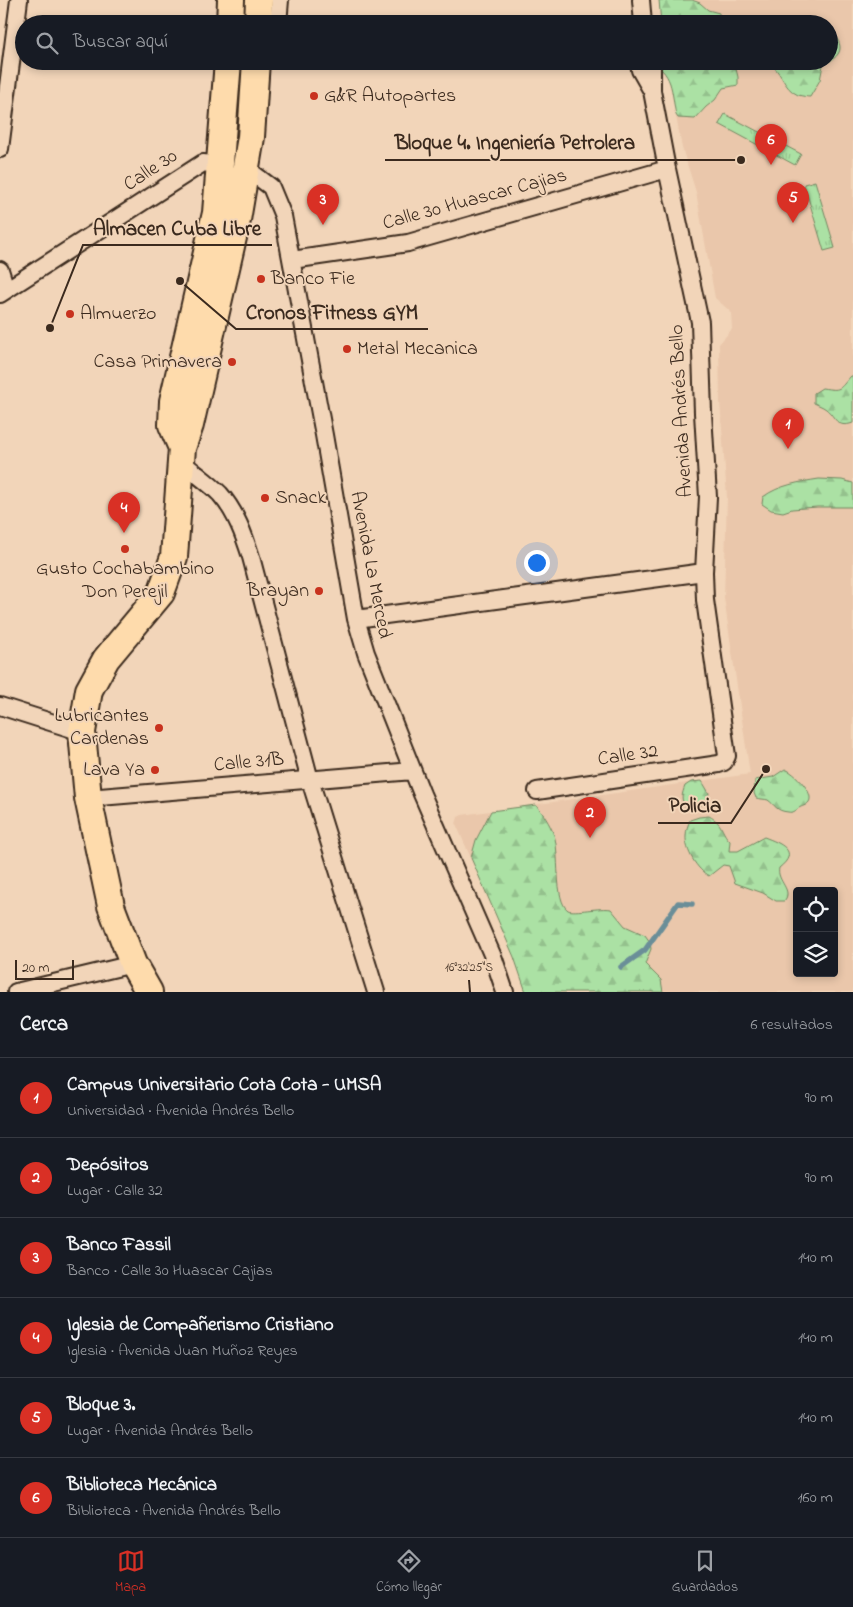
<!DOCTYPE html>
<html lang="es">
<head>
<meta charset="utf-8">
<style>
  :root { --surface:#171b24; --page:#242831; --text:#f1f3f6; --muted:#9ea1a6; --line:#363941; --accent:#d93025 }
  body { margin:0; font-family:"Indie Flower",sans-serif; background:var(--page); color:var(--text) }
  .controls { position:absolute; right:15px; bottom:15px; display:grid; overflow:hidden; border-radius:5px; box-shadow:0 2px 8px #0003 }
  .controls button { width:45px; height:45px; display:grid; place-items:center; padding:0; border:0; border-bottom:1px solid var(--line); background:var(--surface); color:var(--text); font:25px sans-serif }
  .scale { position:absolute; left:15px; bottom:12px; width:59px; box-sizing:border-box; padding-left:5px; border:2px solid #3b2a1e; border-top:0; font-size:14px; line-height:18px; white-space:nowrap; color:#3b2a1e; -webkit-text-stroke:4px #f2d5b9; paint-order:stroke }
  .you { position:absolute; left:536px; top:562px; width:18px; height:18px; margin:-12px; border:4px solid #fff; border-radius:50%; background:#1a73e8; box-shadow:0 0 0 8px #1a73e833 }
  .badge { display:grid; place-items:center; width:32px; height:32px; border-radius:50%; background:var(--accent); color:#fff; font-size:16px; font-weight:700 }
  .pin { position:absolute; translate:-50% -41px; filter:drop-shadow(0 1px 2px #0008) }
  .pin::after { content:''; position:absolute; top:26px; width:18px; height:15px; background:inherit; clip-path:polygon(0 0,100% 0,50% 100%) }
  .list { margin:0; padding:0; list-style:none }
  h2 { display:flex; justify-content:space-between; align-items:center; height:65px; margin:0; padding:0 20px; font-size:21px }
  h2 small { font-size:16px; font-weight:400; color:var(--muted) }
  .list li { display:grid; grid-template-columns:32px 1fr auto; gap:15px; align-items:center; box-sizing:border-box; height:80px; padding:0 20px; border-top:1px solid var(--line) }
  .list b { display:block; font-size:19px; white-space:nowrap }
  .list p { margin:0; font-size:16px; white-space:nowrap; color:var(--muted) }
  .list em { font-size:16px; font-style:normal; color:var(--muted) }
  .icon { flex:none; width:28px; height:28px; fill:none; stroke:currentColor; stroke-width:2; stroke-linecap:round; stroke-linejoin:round }
  .map { position:relative; flex:none; width:853px; height:992px; overflow:hidden }
  .search { position:absolute; background:var(--surface); box-shadow:0 2px 8px #0003; left:15px; right:15px; top:15px; height:55px; display:flex; align-items:center; gap:12px; box-sizing:border-box; padding:0 18px; border-radius:28px; color:var(--muted); font-size:19px }
  .sheet { height:545px; background:var(--surface) }
  nav { display:flex; justify-content:space-around; align-items:center; box-sizing:border-box; height:70px; border-top:1px solid var(--line); background:var(--surface); font-size:14px; color:var(--muted) }
  nav a { display:grid; justify-items:center; gap:2px }
  nav .on { color:var(--accent) }
  .map>svg:first-child { display:block }
  .built { fill:#eac7ab; fill-rule:evenodd }
  .grass { fill:url(#grass-tufts); stroke:#738661 }
  .forest { fill:url(#forest-firs); stroke:#738661 }
  .lines { fill:none; stroke-linecap:round; stroke-linejoin:round }
  .stream { stroke:#6a8e98; stroke-width:5.5 }
  .street-casing { stroke:#3b2a1e; stroke-width:20 }
  .primary-casing { stroke:#3b2a1e; stroke-width:30 }
  .street { stroke:#f2d5b9; stroke-width:16 }
  .primary { stroke:#fedbac; stroke-width:26 }
  .ticks { fill:none; stroke:#3b2a1e; stroke-width:2 }
  .poi-dot { fill:#c8321e; stroke:#f2d5b9; stroke-width:2 }
  .labels { text-anchor:middle; dominant-baseline:central; stroke-width:4; stroke-linejoin:round; paint-order:stroke }
  .poi-label { font-size:20px; fill:#3b2a1e; stroke:#f2d5b9; text-anchor:start }
  .street-label { font-size:20px; fill:#3b2a1e; stroke:#f2d5b9 }
  .ticks-label { font-size:12px; text-anchor:middle; fill:#3b2a1e; stroke:#f2d5b9; stroke-width:4; stroke-linejoin:round; paint-order:stroke }
  .leader { fill:none; stroke:#3b2a1e; stroke-width:2 }
  .callout-dot { fill:#3b2a1e; stroke:#f2d5b9; stroke-width:2 }
  .callout-label { font-size:21px; text-anchor:middle; font-weight:bold; fill:#3b2a1e; stroke:#f2d5b9; stroke-width:4; stroke-linejoin:round; paint-order:stroke }
</style>
</head>
<body>
<div class="map">
<svg width="853" height="992" viewBox="0 0 853 992">
  <defs>
    <pattern id="grass-tufts" width="24" height="20" patternUnits="userSpaceOnUse" patternTransform="scale(1.25)"><rect width="24" height="20" fill="#abe1a4"/><path d="M3 7l-1-3M5 7V3M7 7l1-3M15 17l-1-3M17 17v-4M19 17l1-3" fill="none" stroke="#94c18d"/></pattern>
    <pattern id="forest-firs" width="22" height="20" patternUnits="userSpaceOnUse" patternTransform="scale(1.25)"><rect width="22" height="20" fill="#abe1a4"/><path d="M5 1l3.5 6h-7zM16 11l3.5 6h-7z" fill="#94c18d"/></pattern>
  </defs>
  <rect width="100%" height="100%" fill="#f2d5b9"/>
  <filter id="ink" filterUnits="userSpaceOnUse"><feTurbulence type="fractalNoise" baseFrequency=".02" numOctaves="2"/><feDisplacementMap in="SourceGraphic" scale="10" xChannelSelector="R" yChannelSelector="G"/><feConvolveMatrix kernelMatrix="1 2 1 2 8 2 1 2 1" color-interpolation-filters="sRGB"/></filter>
  <g filter="url(#ink)">
    <path class="built" d="M659,0H853V992H526L514,957L456,824L458,817L462,815L750,774L724,598L727,497L720,401L719,344L732,329L731,312L715,298L696,192L682,148L666,63V61H829V24H661ZM797,891H834V973H797Z"/>
    <path class="grass" d="M725,114L801,154L795,165L719,124Z
      M815,181L835,248L824,251L804,184Z"/>
    <path class="forest" d="M659,0H692L700,3L708,10L719,13L720,24H661Z
      M829,30H831C845,47 843,55 823,65L820,80L810,97C807,97 802,96 798,95C782,88 782,69 766,61H829Z
      M648,61H734L738,77V85L723,88L715,100L706,107L695,119L678,118L676,115C671,91 674,72 648,61Z
      M851,376H853V423C836,429 836,417 826,409C822,406 818,405 814,403V393L822,388C842,391 838,390 851,376Z
      M819,479L842,480L853,483V507H817L792,509L783,512L771,510L762,504L763,497C779,485 800,482 819,479Z
      M785,769C794,772 815,793 809,802C806,806 802,806 799,808C795,811 793,813 788,812C776,811 775,805 768,800C765,799 759,799 756,798L754,793L755,780L773,777Z
      M702,781L709,793L707,802L697,807L686,806C680,800 682,794 685,786L691,782Z
      M536,805C543,813 550,824 554,835C560,851 554,901 568,910C574,913 600,907 611,909L625,926L645,935L650,942L651,949L645,964L661,980L663,992H526L514,957L471,858L476,840L491,811Z
      M709,816C724,824 720,831 730,841L729,851H738L764,837C780,843 801,851 779,868C776,881 794,890 784,901H776L763,893L735,883L729,866L723,865L709,876C697,870 685,850 686,836C686,830 688,825 690,820L699,817Z"/>
    <g class="lines">
      <path class="stream" d="M621,967L645,950L678,903L692,904"/>
      <g class="street-casing">
        <path id="street" d="M641,0L643,24
          M278,24L280,0
          M639,61L640,70L652,91
          M0,149L19,0
          M246,168L271,187L283,216L324,435L356,619L366,653L422,794L494,959L505,992
          M292,260L408,243L667,169
          M0,270L6,289
          M0,294L203,163L220,165
          M181,461C193,472 208,482 220,494C236,512 244,535 251,557L310,780L376,992
          M356,619L704,572
          M0,706L82,732
          M537,791L719,764L724,762L727,756L705,600L704,572L708,497L703,413L700,322L667,169L652,91V61
          M88,798L413,771
          M16,992L133,964"/>
      </g>
      <g class="primary-casing">
        <path id="primary" d="M230,24L231,0
          M258,24L259,0
          M182,448L172,425L173,401L216,213L228,61
          M149,992L133,964L111,906L88,798L82,732L89,690L106,659L161,593L174,557L182,448L190,425L237,220L251,137L256,61"/>
      </g>
      <use href="#street" class="street"/>
      <use href="#primary" class="primary"/>
    </g>
  </g>
  <path class="ticks" d="M469,980L470,992"/>
  <g class="poi-dot">
    <circle cx="314" cy="96" r="5"/>
    <circle cx="261" cy="279" r="5"/>
    <circle cx="70" cy="314" r="5"/>
    <circle cx="347" cy="349" r="5"/>
    <circle cx="232" cy="362" r="5"/>
    <circle cx="265" cy="498" r="5"/>
    <circle cx="125" cy="549" r="5"/>
    <circle cx="319" cy="591" r="5"/>
    <circle cx="159" cy="728" r="5"/>
    <circle cx="155" cy="770" r="5"/>
  </g>
  <g class="labels">
    <g class="poi-label">
      <text x="324" y="96">G&amp;R Autopartes</text>
      <text x="271" y="279">Banco Fie</text>
      <text x="80" y="314">Almuerzo</text>
      <text x="357" y="349">Metal Mecanica</text>
      <text x="222" y="362" text-anchor="end">Casa Primavera</text>
      <text x="275" y="498">Snack</text>
      <text x="125" y="569" text-anchor="middle">Gusto Cochabambino<tspan x="125" dy="23">Don Perejil</tspan></text>
      <text x="309" y="591" text-anchor="end">Brayan</text>
      <text x="149" y="716" text-anchor="end">Lubricantes<tspan x="149" dy="23">Cardenas</tspan></text>
      <text x="145" y="770" text-anchor="end">Lava Ya</text>
    </g>
    <g class="street-label">
      <text transform="translate(151 171) rotate(-33)">Calle 30</text>
      <text transform="translate(475 200) rotate(-15)">Calle 30 Huascar Cajias</text>
      <text transform="translate(682 411) rotate(-93)">Avenida Andrés Bello</text>
      <text transform="translate(370 565) rotate(79)">Avenida La Merced</text>
      <text transform="translate(628 756) rotate(-8)">Calle 32</text>
      <text transform="translate(249 763) rotate(-5)">Calle 31B</text>
    </g>
  </g>
  <g class="ticks-label">
    <text x="469" y="971">16°32'25"S</text>
  </g>
  <path class="leader" d="M741 160L645 160H385M50 328L83 245H272M180 281L236 329H428M766 769L731 823H658"/>
  <g class="callout-dot">
    <circle cx="741" cy="160" r="5"/>
    <circle cx="50" cy="328" r="5"/>
    <circle cx="180" cy="281" r="5"/>
    <circle cx="766" cy="769" r="5"/>
  </g>
  <g class="callout-label">
    <text x="515" y="149">Bloque 4. Ingeniería Petrolera</text>
    <text x="177" y="235">Almacen Cuba Libre</text>
    <text x="332" y="319">Cronos Fitness GYM</text>
    <text x="695" y="812">Policia</text>
  </g>
</svg>
<div class="controls">
<button><svg class="icon" aria-label="locate" viewBox="0 0 24 24"><circle cx="12" cy="12" r="6"/><path d="M12 2v4M12 18v4M2 12h4M18 12h4"/></svg></button>
<button><svg class="icon" aria-label="layers" viewBox="0 0 24 24"><path d="M12 4l9 5-9 5-9-5zM3 14l9 5 9-5"/></svg></button>
</div>
<div class="scale">20 m</div>
<div class="you"></div>
<div class="pin badge" style="left:788px;top:449px">1</div>
<div class="pin badge" style="left:590px;top:838px">2</div>
<div class="pin badge" style="left:323px;top:225px">3</div>
<div class="pin badge" style="left:124px;top:533px">4</div>
<div class="pin badge" style="left:793px;top:223px">5</div>
<div class="pin badge" style="left:771px;top:165px">6</div>
<div class="search"><svg class="icon" aria-label="search" viewBox="0 0 24 24"><circle cx="10" cy="10" r="6"/><path d="M15 15l6 6"/></svg>Buscar aquí</div>
</div>
<section class="sheet">
<h2>Cerca<small>6 resultados</small></h2>
<ul class="list">
<li><span class="badge">1</span><div><b>Campus Universitario Cota Cota - UMSA</b><p>Universidad · Avenida Andrés Bello</p></div><em>90 m</em></li>
<li><span class="badge">2</span><div><b>Depósitos</b><p>Lugar · Calle 32</p></div><em>90 m</em></li>
<li><span class="badge">3</span><div><b>Banco Fassil</b><p>Banco · Calle 30 Huascar Cajias</p></div><em>140 m</em></li>
<li><span class="badge">4</span><div><b>Iglesia de Compañerismo Cristiano</b><p>Iglesia · Avenida Juan Muñoz Reyes</p></div><em>140 m</em></li>
<li><span class="badge">5</span><div><b>Bloque 3.</b><p>Lugar · Avenida Andrés Bello</p></div><em>140 m</em></li>
<li><span class="badge">6</span><div><b>Biblioteca Mecánica</b><p>Biblioteca · Avenida Andrés Bello</p></div><em>160 m</em></li>
</ul>
</section>
<nav>
<a class="on"><svg class="icon" aria-label="map" viewBox="0 0 24 24"><path d="M3 6l6-2 6 2 6-2v14l-6 2-6-2-6 2zM9 4v14M15 6v14"/></svg>Mapa</a>
<a><svg class="icon" aria-label="directions" viewBox="0 0 24 24"><path d="M12 3l9 9-9 9-9-9zM9 14v-3h6M13 9l2 2-2 2"/></svg>Cómo llegar</a>
<a><svg class="icon" aria-label="saved" viewBox="0 0 24 24"><path d="M7 4h10v16l-5-4-5 4z"/></svg>Guardados</a>
</nav>
</body>
</html>
